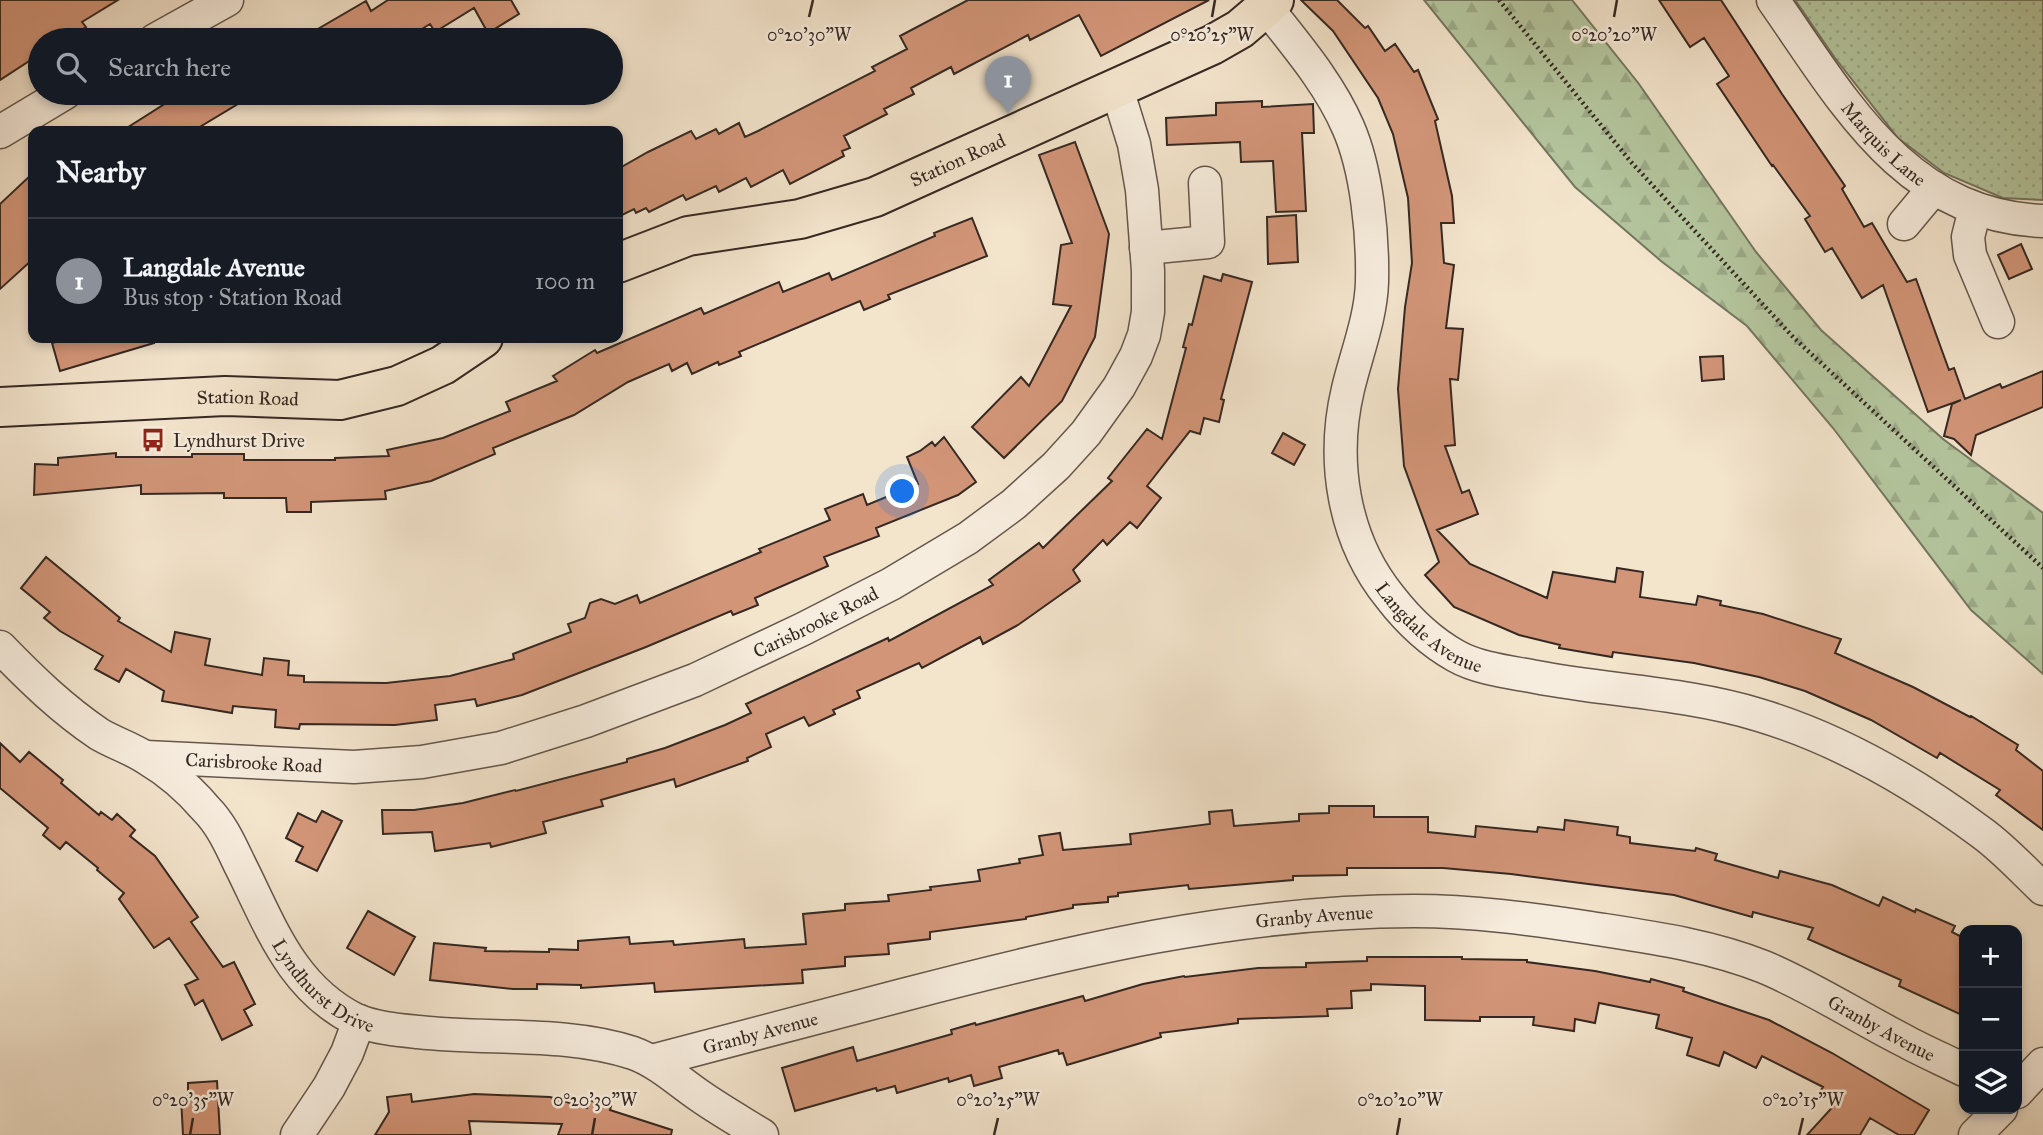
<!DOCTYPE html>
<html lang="en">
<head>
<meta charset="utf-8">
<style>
  :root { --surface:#171b24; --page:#20242c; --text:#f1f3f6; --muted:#9ea1a6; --line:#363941; --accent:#8c9099 }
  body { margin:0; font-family:"IM FELL Great Primer",serif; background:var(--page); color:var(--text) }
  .controls { position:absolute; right:21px; bottom:21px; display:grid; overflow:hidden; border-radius:14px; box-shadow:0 4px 10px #0003 }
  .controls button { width:63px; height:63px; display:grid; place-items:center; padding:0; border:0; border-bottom:2px solid var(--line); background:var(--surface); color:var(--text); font:35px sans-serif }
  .you { position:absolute; left:903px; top:492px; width:24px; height:24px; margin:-18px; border:5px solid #fff; border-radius:50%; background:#1a73e8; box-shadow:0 0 0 10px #1a73e833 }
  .badge { display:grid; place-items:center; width:46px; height:46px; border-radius:50%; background:var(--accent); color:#fff; font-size:23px; font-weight:700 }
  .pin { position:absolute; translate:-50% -58px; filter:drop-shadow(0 2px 4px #0008) }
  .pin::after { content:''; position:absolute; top:37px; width:24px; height:21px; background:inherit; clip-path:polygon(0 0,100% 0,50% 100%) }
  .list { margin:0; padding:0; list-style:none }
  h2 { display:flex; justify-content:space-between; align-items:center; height:91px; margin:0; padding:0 28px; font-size:30px }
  h2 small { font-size:23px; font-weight:400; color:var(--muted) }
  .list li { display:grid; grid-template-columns:46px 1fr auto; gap:21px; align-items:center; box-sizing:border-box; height:126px; padding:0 28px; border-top:2px solid var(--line) }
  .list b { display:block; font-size:26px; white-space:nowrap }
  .list p { margin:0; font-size:23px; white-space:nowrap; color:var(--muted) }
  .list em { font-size:23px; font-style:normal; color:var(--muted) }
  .icon { flex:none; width:38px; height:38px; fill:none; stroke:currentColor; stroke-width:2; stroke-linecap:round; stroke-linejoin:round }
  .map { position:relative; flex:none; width:2043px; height:1135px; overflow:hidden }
  .search { position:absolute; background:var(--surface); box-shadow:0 4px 10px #0003; left:28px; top:28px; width:595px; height:77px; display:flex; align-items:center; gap:18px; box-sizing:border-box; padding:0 24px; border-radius:38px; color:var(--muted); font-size:26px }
  .panel { position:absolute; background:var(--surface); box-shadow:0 4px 10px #0003; left:28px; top:126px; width:595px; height:217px; border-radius:14px }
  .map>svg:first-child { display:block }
  .forest { fill:url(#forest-firs); stroke:#747660; stroke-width:2 }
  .park { fill:url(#park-dots); stroke:#747660; stroke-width:2 }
  .building { fill:#d29578; stroke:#352822; stroke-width:2 }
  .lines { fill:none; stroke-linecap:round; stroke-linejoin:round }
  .minor-casing { stroke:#64574c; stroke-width:35 }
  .major-casing { stroke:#352822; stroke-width:42 }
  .path { stroke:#352822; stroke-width:4.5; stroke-dasharray:2 3.5; stroke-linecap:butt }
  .minor { stroke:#f7edde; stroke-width:32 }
  .major { stroke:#f3e4cc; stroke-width:38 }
  .ticks { fill:none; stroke:#352822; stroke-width:2.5 }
  .labels { text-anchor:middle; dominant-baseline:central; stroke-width:5; stroke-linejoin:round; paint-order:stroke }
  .street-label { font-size:19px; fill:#352822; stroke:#f7edde }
  .poi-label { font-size:19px; fill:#352822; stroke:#f7edde; text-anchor:start }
  .ticks-label { font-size:18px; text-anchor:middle; fill:#352822; stroke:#f7edde; stroke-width:5; stroke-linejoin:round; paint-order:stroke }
</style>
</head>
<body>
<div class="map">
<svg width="2043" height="1135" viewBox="0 0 2043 1135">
  <defs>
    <pattern id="forest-firs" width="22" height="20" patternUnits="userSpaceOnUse" patternTransform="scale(1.75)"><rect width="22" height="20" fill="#b4c59d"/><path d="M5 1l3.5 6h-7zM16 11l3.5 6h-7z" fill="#9ba987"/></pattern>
    <pattern id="park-dots" width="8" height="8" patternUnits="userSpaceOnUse" patternTransform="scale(1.75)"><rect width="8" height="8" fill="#b4c59d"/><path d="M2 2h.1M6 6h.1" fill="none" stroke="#9ba987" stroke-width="1.8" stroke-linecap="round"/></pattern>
  </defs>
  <rect width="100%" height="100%" fill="#f3e4cc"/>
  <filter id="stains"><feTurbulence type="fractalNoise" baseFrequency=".00286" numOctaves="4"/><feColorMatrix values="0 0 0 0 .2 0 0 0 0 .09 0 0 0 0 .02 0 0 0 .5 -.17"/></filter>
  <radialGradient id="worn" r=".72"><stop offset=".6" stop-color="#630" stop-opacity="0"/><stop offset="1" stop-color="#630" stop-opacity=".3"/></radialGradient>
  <path class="forest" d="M1424,0H1572L1639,84L1756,252L1821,330L1943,439L2043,513V674L1971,610L1833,428L1747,326L1661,261L1575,187Z"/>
  <path class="park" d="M1795,0H2043V200L2003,198L1944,173L1898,138L1835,58Z"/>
  <path class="building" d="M0,0H118L82,22L86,27L65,40H40V54L0,80Z
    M388,0H511L519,14L488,33L474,8L435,32L430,24L404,40H299L366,1L371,11Z
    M968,0H1209L1101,56L1079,15L1030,40L1028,35L954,74L951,67L911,88L914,94L884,109L887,114L844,136L850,148L842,151L844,156L790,184L783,170L751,187L746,178L719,192L716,186L686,200L683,195L649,212L646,208L636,213L634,209L618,217V169L648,152L691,131L696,139L716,129L719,134L739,123L745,137L758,131L875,71L872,67L907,49L900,36Z
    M1301,0H1337L1365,28L1368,26L1385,51L1395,44L1414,72L1418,70L1438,119L1435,121L1452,196L1454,223H1441L1444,263L1454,265L1446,328L1463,329L1458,380L1450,379L1455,445L1445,446L1462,493L1469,490L1478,514L1437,530L1470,564L1547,598L1553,572L1615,582L1617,568L1643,572L1640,597L1696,605L1698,596L1721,601L1720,605L1763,614L1841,639L1835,653L1913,687L1970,717L1971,716L2018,745L2016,750L2043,771V830L1996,795L2000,790L1940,753L1937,758L1871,720L1805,691L1759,677L1694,663L1613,652L1612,657L1559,648L1560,645L1519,635L1454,607L1425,575L1439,562L1404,466L1398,389L1405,307L1412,263L1408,198L1393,134L1378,98L1333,31Z
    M1659,0H1721L1782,94L1845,186L1842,189L1864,227L1872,223L1907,282L1916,279L1949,370L1954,368L1965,399L2000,384L2002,388L2043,371V407L1976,435L1971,455L1954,439L1944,436L1952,404L1961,400L1928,412L1883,285L1862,298L1832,248L1825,252L1805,219L1810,216L1773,165L1772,166L1717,84L1729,76L1704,38L1690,47Z
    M182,93H256L193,131H122Z
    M1262,101V107L1313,104L1314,133H1302L1306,211L1276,212L1273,161L1241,162L1240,142L1167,145L1166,118L1216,115V103Z
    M1075,142L1109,234L1095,337L1062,401L1004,458L972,427L1021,377L1029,386L1071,306L1053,304L1061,245L1072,243L1039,155Z
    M33,173V259L0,289V204Z
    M1296,215L1298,262L1268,264L1267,217Z
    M972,218L987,256L888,295L890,299L864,310L860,301L739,352L741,356L719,365L718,362L692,374L687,363L672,371L669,364L628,382L574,415L493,448L495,454L431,481L385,491L386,499L311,502V512H287L286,498H224V493L141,494V485L34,495L35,464L58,465V458L116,453V457H192V454H244V460H335V458L389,456L387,450L443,438L510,411L506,402L557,381L553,376L595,350L597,353L701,308L704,314L779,282L783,292L829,273L832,280L935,236L934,233Z
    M2021,244L2032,269L2009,279L1998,255Z
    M1223,274L1252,282L1221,399L1224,400L1219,422L1204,418L1200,434L1190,431L1147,486L1161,498L1137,528L1130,522L1107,545L1103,540L1073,570L1080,581L1018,625L983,644L980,637L922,668L919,663L857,691L860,698L833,710L835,714L809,726L804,717L766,734L771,747L747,758L748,761L676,787L674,779L601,800L603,806L543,822L546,833L491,847L490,843L435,851L432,832L383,834L382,810H414L463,803L515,790L516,791L627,762V759L665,748L725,725L751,713L746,704L888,638L889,641L993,585L989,580L1039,543L1043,548L1112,481L1108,478L1147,429L1162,439L1186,348L1183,347L1189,324L1192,325L1204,276L1221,281Z
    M70,338H153L154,343L60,371L52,343Z
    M1723,356L1724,379L1702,381L1700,357Z
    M1283,433L1305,445L1294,465L1272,453Z
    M944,437L976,482L958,495L876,528L879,536L824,557L828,566L755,598L758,605L733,615L731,611L646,647L522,695L477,706L475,699L435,705L437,720L395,725L300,724L299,729L275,727L276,710L233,706L232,713L162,701L164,691L126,669L119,682L95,669L103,656L60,631L44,618L50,612L21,588L46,557L120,618L118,621L171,652L175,632L210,639L205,665L262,675L264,658L289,661L288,675L304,676V682L386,683L450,676L514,659L513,654L571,632L568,624L585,618L590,603L601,599L615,604L637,595L640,603L761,552L759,549L830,520L825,509L863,494L867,505L918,484L907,457L920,451L932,442L935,446Z
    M0,743L20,762L29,752L63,780L61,783L99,815L101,812L112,820L117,814L135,830L130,836L155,856L198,917L191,922L223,967L234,962L255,1004L244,1010L252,1025L222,1040L203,1000L195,1005L185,985L198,979L169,938L154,948L119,899L124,893L97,870L98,868L66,842L60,849L43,835L48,828L0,788Z
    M1329,806H1374V817H1428V832L1475,837L1476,826L1537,832L1538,827L1564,830L1565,820L1618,827L1617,835L1630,837V843L1695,851L1696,848L1717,854L1715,860L1778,878L1780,871L1832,885L1879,906L1883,897L1915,912L1916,909L1955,926L1952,932L1964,938V1016L1899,986L1901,980L1808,939L1813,928L1753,912L1752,917L1674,895L1511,874L1443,868H1347V875L1293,876V880L1189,889L1188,885L1118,893V896L1108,897V902L1073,905V908L1026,917V919L930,932V939L888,944L889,954L845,957V966L802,970L803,983L655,992L654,983L581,988V985L537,984V989H513L430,980L434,943L486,948L485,951L549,952V949L578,950V941L629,937L630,944L673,941L674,945L744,939L745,948L806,944L803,914L845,910V904L889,901L888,895L931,890L930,887L980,881L978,870L1020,863L1019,859L1043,855L1039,836L1060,833L1063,850L1131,844L1130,834L1210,824L1209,812L1232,810L1234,826L1299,821V814L1329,813Z
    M322,811L342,821L317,871L296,861L303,847L286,838L298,813L316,822Z
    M368,911L415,937L394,975L347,948Z
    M1367,957H1462V959L1527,960V962L1595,971L1650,982L1651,979L1684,988L1683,991L1769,1020L1832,1053L1929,1110L1914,1135H1899L1870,1118L1860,1135H1807L1839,1100L1821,1090L1823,1087L1762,1056L1756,1068L1724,1052L1719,1066L1687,1055L1692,1038L1656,1028L1659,1015L1599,1003L1595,1023L1575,1019L1574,1031L1533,1025L1534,1017H1480V1021L1425,1020V986L1371,984V990L1351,991L1352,1008L1327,1009L1328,1016L1238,1019V1023L1160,1033L1161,1037L1067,1065L1063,1053L1059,1054L1058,1050L999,1067L1002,1078L974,1086L971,1075L949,1082L948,1078L897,1093L895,1086L877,1091L876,1088L795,1111L782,1068L853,1047L857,1061L952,1034L951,1030L975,1023L976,1025L1083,996L1085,1001L1143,984L1184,976L1185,977L1258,968L1306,967V963L1367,961Z
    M217,1081L220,1135H183L181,1097L188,1096V1083Z
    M411,1094L412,1102L474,1094L550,1097L587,1108L589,1100L611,1106L610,1110L672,1130L671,1135H558L562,1124L469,1121L471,1135H375L389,1112L387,1097Z"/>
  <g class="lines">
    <g class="minor-casing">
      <g id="minor">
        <path id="s1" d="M1773,0C1843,100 1905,216 2043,221"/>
        <path id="s2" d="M1267,8C1296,45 1329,83 1348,127C1367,170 1373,235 1372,282C1371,318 1356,355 1348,389C1331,460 1343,539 1390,597C1407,619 1431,642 1456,656C1479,669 1510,672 1536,677C1609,691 1687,693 1759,715C1839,739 1915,783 1982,833C2004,849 2023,870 2043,889"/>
        <path d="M155,40L227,0"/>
        <path d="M0,132L65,93"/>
        <path d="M1975,209L1968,237L1970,255L1998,322"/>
        <path d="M1904,224L1934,188"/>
        <path d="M1146,248L1208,242L1205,183"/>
        <path id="s3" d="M0,647C31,679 62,709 99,734C114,743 131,748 146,758C168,771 189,789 206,809C221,824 230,844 239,863C270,924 290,987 356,1020C375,1028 398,1030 418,1032C489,1040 565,1031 633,1053C658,1062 678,1081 700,1096C720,1110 741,1122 762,1135"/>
        <path id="s4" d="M146,757L354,767L422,762L501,748L586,721L695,680L803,629L891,584L968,538L1014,504L1056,466L1086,433L1119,387L1136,356L1144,335L1148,312V271L1142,190L1134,144L1117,89"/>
        <path id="s5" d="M652,1061C735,1039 819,1017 903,995C1071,951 1239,911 1414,911C1473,911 1532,919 1591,928C1649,937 1709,945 1764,967C1812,987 1856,1016 1903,1040C1923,1051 1944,1060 1964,1070"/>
        <path d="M2017,1092L2043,1064"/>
        <path d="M297,1135L329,1087L347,1053L359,1021"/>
        <path d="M1975,1135L2001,1109"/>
      </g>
    </g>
    <g class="major-casing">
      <g id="major">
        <path id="s6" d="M618,263L688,236L800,219L875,197L1212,45L1240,29L1274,0"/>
        <path id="s7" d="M0,407L225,396L340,400L397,386L443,365L483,338"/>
      </g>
    </g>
    <path class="path" d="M1499,0L1631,162L1794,338L2043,568"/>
    <use href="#minor" class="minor"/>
    <use href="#major" class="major"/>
  </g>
  <path class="ticks" d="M809,17L813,0M1212,17L1215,0M1614,17L1617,0M190,1135L193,1118M592,1135L595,1118M994,1135L998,1118M1397,1135L1400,1118M1799,1135L1803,1118"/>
  <defs>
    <g id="bus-bare" transform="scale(1.89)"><path d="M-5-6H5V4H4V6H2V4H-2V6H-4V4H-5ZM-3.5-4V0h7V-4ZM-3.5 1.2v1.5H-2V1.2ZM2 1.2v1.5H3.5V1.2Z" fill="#8f2418" stroke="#f7edde" stroke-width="2.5" paint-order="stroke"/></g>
  </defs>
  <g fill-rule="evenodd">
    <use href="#bus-bare" x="153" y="440"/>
  </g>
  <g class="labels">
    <g class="street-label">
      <text stroke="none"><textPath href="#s1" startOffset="182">Marquis Lane</textPath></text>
      <text stroke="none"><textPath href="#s6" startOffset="357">Station Road</textPath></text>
      <text stroke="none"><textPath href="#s7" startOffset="248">Station Road</textPath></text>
      <text stroke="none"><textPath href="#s4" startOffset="696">Carisbrooke Road</textPath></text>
      <text stroke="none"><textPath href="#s2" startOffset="682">Langdale Avenue</textPath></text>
      <text stroke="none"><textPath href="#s4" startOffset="108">Carisbrooke Road</textPath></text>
      <text stroke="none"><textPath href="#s5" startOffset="679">Granby Avenue</textPath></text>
      <text stroke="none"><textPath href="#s3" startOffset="480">Lyndhurst Drive</textPath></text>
      <text stroke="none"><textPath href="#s5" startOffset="1267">Granby Avenue</textPath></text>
      <text stroke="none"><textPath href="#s5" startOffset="112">Granby Avenue</textPath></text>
    </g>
    <g class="poi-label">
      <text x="173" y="440">Lyndhurst Drive</text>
    </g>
  </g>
  <g class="ticks-label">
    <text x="809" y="41">0°20'30"W</text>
    <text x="1212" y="41">0°20'25"W</text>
    <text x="1614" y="41">0°20'20"W</text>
    <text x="193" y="1106">0°20'35"W</text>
    <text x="595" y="1106">0°20'30"W</text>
    <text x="998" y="1106">0°20'25"W</text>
    <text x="1400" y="1106">0°20'20"W</text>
    <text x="1803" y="1106">0°20'15"W</text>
  </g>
  <rect width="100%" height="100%" filter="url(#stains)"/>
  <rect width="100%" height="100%" fill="url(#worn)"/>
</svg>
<div class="controls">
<button>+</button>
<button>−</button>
<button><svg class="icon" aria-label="layers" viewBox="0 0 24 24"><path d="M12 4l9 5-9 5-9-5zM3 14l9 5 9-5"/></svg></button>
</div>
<div class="you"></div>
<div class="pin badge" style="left:1008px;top:114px">1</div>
<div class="search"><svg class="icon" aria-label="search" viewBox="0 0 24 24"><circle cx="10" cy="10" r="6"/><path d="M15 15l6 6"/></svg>Search here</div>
<section class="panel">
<h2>Nearby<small></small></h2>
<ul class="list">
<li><span class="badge">1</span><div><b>Langdale Avenue</b><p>Bus stop · Station Road</p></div><em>100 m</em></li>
</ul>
</section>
</div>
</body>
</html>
